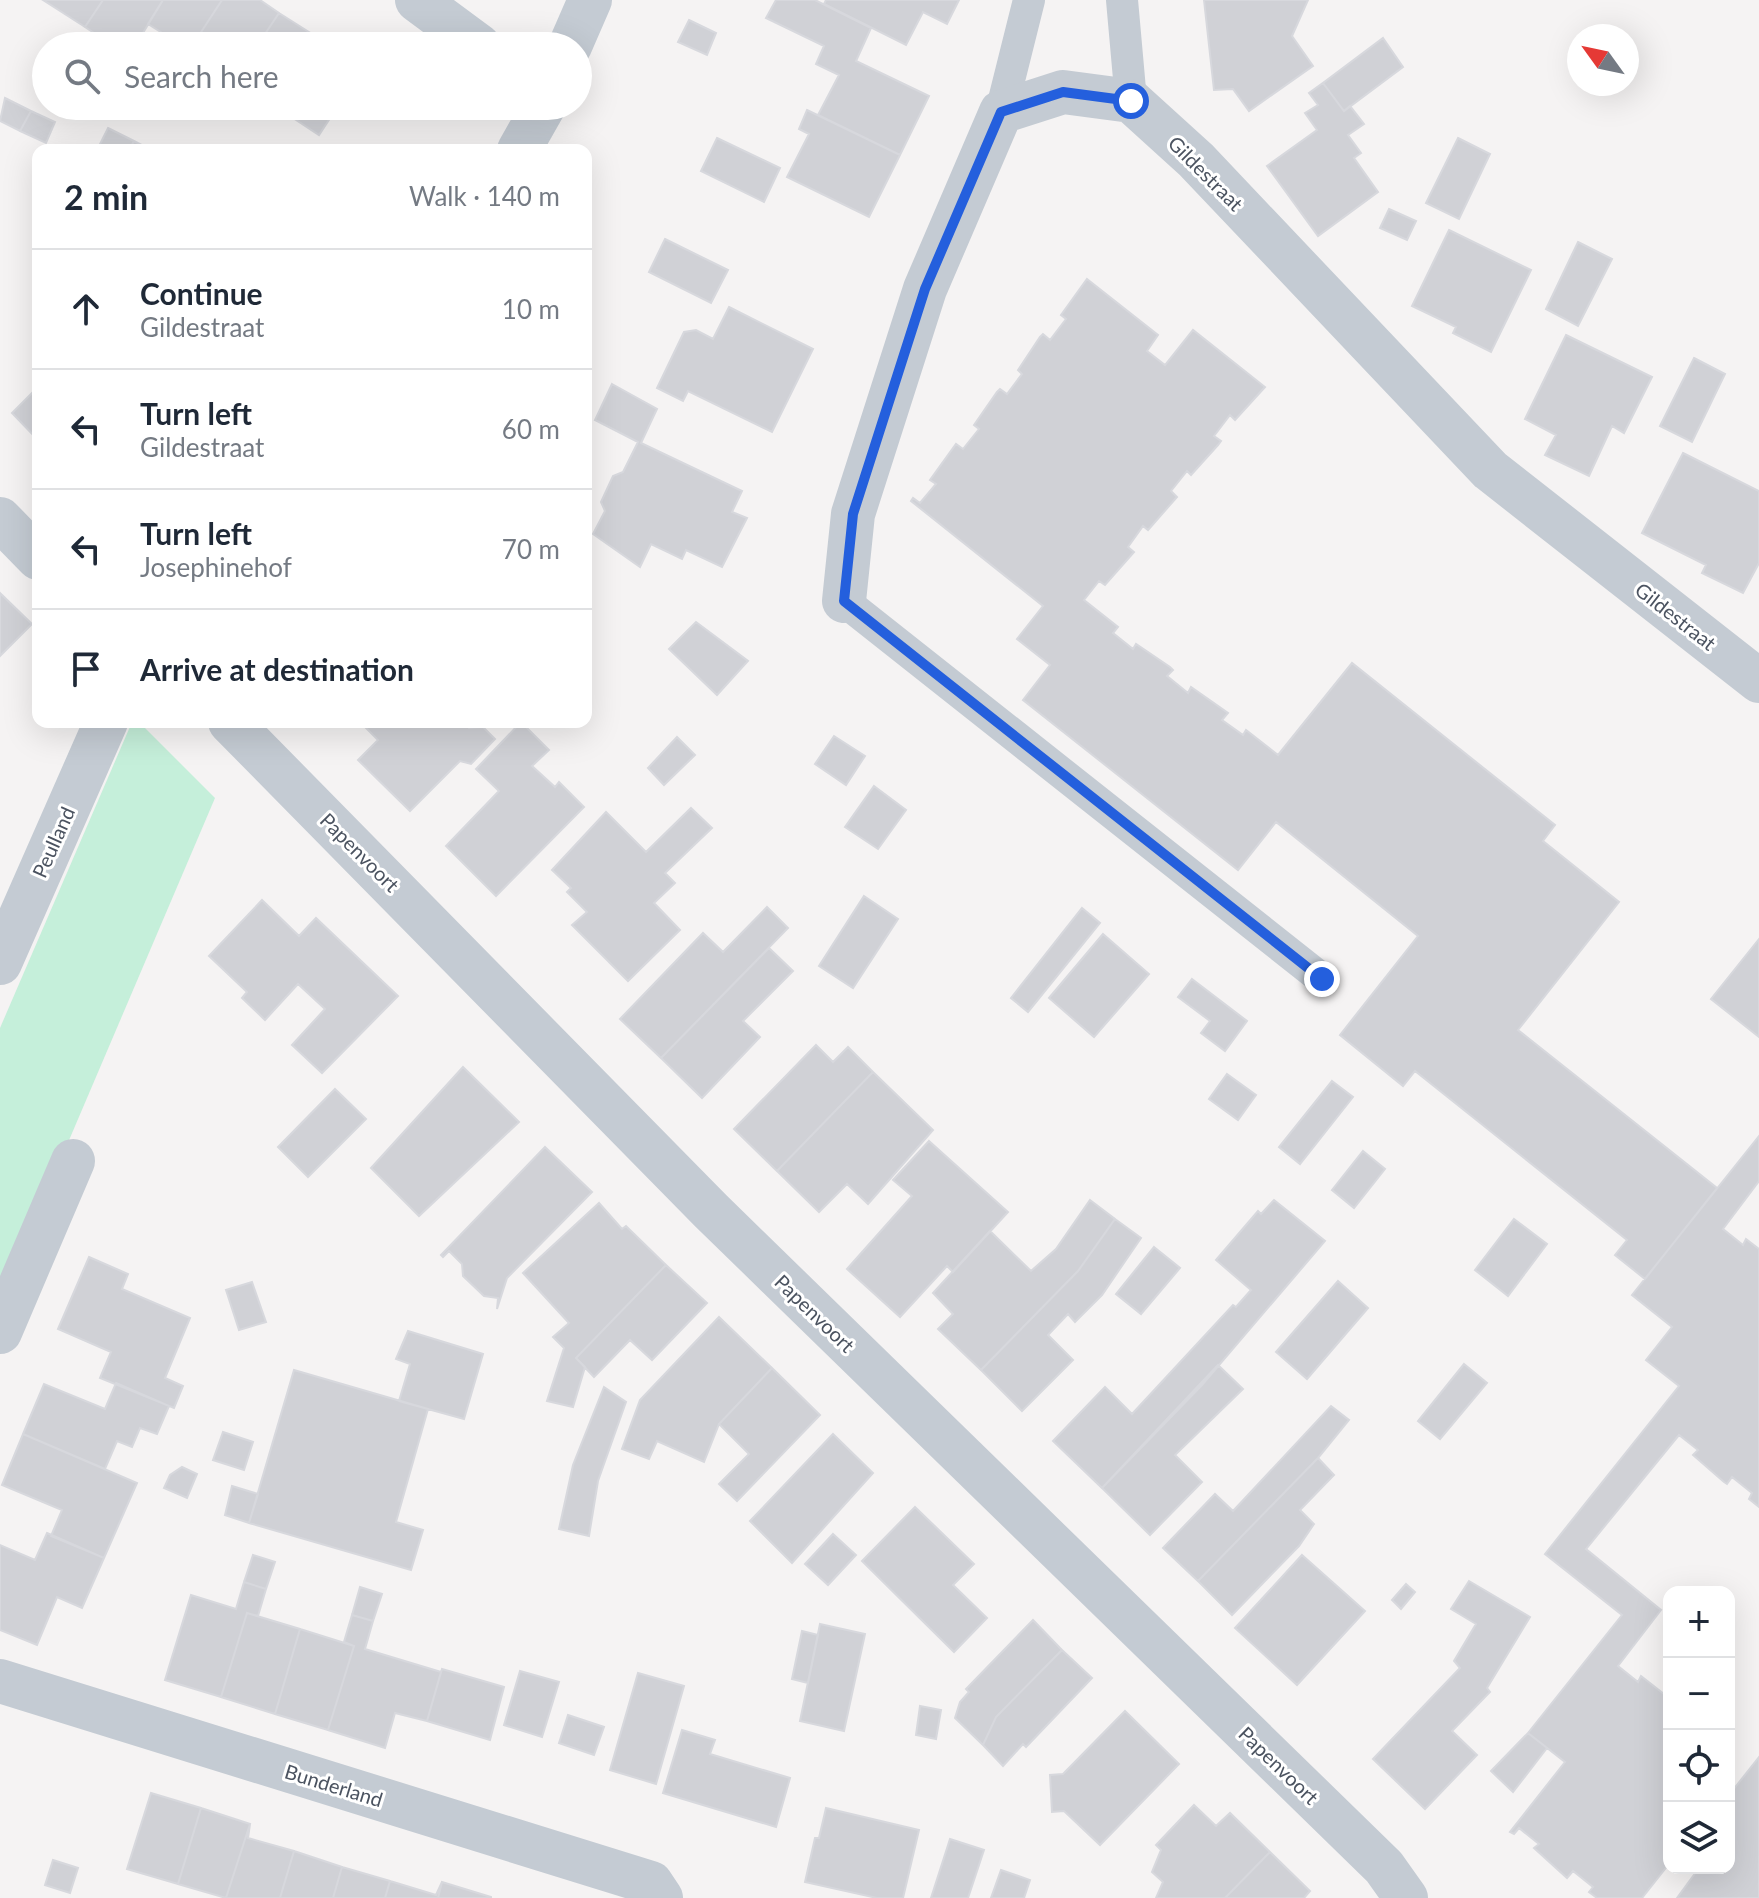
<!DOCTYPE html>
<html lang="en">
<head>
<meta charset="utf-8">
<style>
  :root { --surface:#fff; --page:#f6f6f7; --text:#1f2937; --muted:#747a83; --line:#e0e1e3 }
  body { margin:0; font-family:Lato,sans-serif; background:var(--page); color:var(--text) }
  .controls { position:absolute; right:24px; bottom:24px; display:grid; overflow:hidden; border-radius:16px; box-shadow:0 8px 32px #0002 }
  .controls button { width:72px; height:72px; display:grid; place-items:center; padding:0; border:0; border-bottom:2px solid var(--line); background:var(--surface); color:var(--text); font:40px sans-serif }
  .compass { position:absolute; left:1567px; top:24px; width:72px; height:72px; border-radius:50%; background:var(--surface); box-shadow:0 8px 32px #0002; rotate:303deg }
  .stop { position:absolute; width:24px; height:24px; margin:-18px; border:6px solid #245fdd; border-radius:50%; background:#fff }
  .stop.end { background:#245fdd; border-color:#fff; box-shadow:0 2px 8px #0008 }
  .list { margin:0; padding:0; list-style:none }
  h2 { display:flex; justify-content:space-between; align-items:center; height:104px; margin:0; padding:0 32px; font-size:34px }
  h2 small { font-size:26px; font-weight:400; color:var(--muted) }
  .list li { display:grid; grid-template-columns:52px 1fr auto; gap:24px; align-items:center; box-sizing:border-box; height:120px; padding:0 32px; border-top:2px solid var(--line) }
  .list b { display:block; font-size:30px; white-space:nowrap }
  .list p { margin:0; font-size:26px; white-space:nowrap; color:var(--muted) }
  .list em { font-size:26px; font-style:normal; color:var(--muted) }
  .icon { flex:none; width:44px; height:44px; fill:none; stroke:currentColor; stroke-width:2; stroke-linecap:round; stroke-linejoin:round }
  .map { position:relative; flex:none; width:1759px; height:1898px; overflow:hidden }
  .search { position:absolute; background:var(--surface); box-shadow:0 8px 32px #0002; left:32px; top:32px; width:560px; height:88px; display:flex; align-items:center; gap:20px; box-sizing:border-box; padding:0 28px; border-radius:44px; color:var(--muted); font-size:30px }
  .panel { position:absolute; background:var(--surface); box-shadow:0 8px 32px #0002; left:32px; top:144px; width:560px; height:584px; border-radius:16px }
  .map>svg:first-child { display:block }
  .green { fill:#c5efda }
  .building { fill:#d0d1d6; stroke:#d7d8dd; stroke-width:2 }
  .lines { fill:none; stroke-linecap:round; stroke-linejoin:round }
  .service { stroke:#c4cbd3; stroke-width:32 }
  .minor { stroke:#c4cbd3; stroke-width:44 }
  .route { stroke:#245fdd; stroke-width:10 }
  .labels { text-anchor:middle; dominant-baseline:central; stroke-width:6; stroke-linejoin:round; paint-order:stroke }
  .street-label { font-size:20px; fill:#4b5360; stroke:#fff }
</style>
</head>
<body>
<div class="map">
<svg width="1759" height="1898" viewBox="0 0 1759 1898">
  <rect width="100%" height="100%" fill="#f5f3f3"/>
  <path class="green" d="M132,722H139L215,798L0,1302V1028Z"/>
  <path class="building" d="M43,0H103L85,27Z
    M103,0H163L135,46H114L85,27Z
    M163,0H222L192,46H183L148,24Z
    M222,0H260L279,13L257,46H192Z
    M776,0H815L871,28L856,61L929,96L900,155L818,115L839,75L816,64L824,46L766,18Z
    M826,0H959L947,24L923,12L906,45L824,4Z
    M1204,0H1308L1292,36L1313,66L1249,111L1233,89L1214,90Z
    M279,13L320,39L316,46H257Z
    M689,20L716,33L707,55L678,42Z
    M1383,38L1403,67L1344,111L1323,83Z
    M1323,83L1344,111L1350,106L1364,124L1348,135L1361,153L1354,158L1378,192L1318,236L1267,166L1317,130L1305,113L1318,105L1309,93Z
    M5,98L31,111L20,131L0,121Z
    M275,106H338L319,135Z
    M807,110L900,155L869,217L787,177L809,134L799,129Z
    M31,111L55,122L46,143L20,131Z
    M108,128L134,141L129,150L98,148Z
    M717,138L780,168L764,202L701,171Z
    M1458,138L1490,154L1459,219L1426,203Z
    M134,141L151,150H129Z
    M1389,209L1416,221L1407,240L1380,228Z
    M1449,230L1531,270L1491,352L1453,333L1456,327L1412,306Z
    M665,239L728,270L711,303L649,272Z
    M1578,242L1612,259L1578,326L1546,309Z
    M1087,279L1158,335L1147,351L1165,365L1193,330L1265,387L1235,420L1230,415L1214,436L1221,441L1218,445L1191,475L1187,471L1171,491L1177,497L1148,530L1143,526L1128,547L1134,552L1105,585L1099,581L1084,600L1118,627L1113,633L1133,649L1136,644L1170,667L1173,670L1167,676L1188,693L1191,687L1228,713L1222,720L1243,735L1246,730L1278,755L1352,663L1555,825L1543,841L1619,902L1518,1030L1717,1188L1645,1279L1615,1255L1627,1240L1415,1071L1403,1086L1340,1035L1418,936L1276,822L1238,870L1023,700L1050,665L1017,639L1043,606L911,501L913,498L920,503L936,484L930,480L956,444L963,449L979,429L974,425L997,392L1000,389L1007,394L1022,374L1018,370L1040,337L1043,334L1050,340L1066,319L1061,315Z
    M729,307L813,349L772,432L688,391L683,401L657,388L684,332L696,330L713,339Z
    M1566,335L1652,377L1624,433L1612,426L1589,476L1545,455L1556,435L1525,419Z
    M1694,358L1725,374L1692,442L1660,426Z
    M612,384L657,409L641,443L742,491L732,512L747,518L722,567L686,550L682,559L651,544L640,567L593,534L605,511L601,502L613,476L623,472L638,442L595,420Z
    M38,387V440L12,413Z
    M1683,453L1759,491V563L1743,593L1702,573L1706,565L1642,533Z
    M0,593L32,624L0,656Z
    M696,622L748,661L717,695L669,649Z
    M360,722H421L425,726L428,722H463L469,728L483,727L495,739L471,764L460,761L410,811L358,760L378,740Z
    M521,722L549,750L532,766L555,787L559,782L584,807L496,896L446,846L499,791L476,769Z
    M834,736L865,756L846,785L815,764Z
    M677,737L695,755L664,785L648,768Z
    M874,786L906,810L878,849L845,827Z
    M691,808L712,828L665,873L675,883L654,903L680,930L628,981L572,925L587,912L567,892L571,888L552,870L606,812L646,852Z
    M864,896L898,919L853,988L819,966Z
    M262,900L299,936L316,918L398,996L322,1073L292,1045L325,1009L298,984L265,1020L242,998L247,992L209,956Z
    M767,907L788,928L661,1058L620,1019L703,933L723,952Z
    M1082,908L1100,923L1028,1012L1011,998Z
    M1103,934L1149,974L1094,1037L1049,998Z
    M1759,939V1037L1711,999Z
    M769,948L793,971L743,1021L760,1037L702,1098L661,1058Z
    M1192,979L1247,1021L1225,1051L1201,1033L1210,1021L1178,997Z
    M816,1045L833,1062L848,1047L873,1072L777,1171L734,1129Z
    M463,1067L519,1122L419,1216L371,1168Z
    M873,1072L933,1130L868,1204L847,1184L819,1212L777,1171Z
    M1227,1074L1256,1095L1238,1120L1209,1099Z
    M1332,1081L1353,1097L1300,1164L1279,1147Z
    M335,1089L366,1119L308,1177L278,1147Z
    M1759,1136V1181L1723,1229L1743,1245L1746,1239L1759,1249V1507L1749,1499L1752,1493L1732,1477L1727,1484L1724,1482L1693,1455L1698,1450L1679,1435L1586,1549L1661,1610L1618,1666L1638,1682L1641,1676L1669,1698V1864L1642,1898H1597L1589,1892L1593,1887L1573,1871L1567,1878L1534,1848L1539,1844L1519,1828L1514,1834L1510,1832L1565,1762L1528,1733L1622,1615L1545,1554L1679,1386L1646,1360L1672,1327L1632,1295Z
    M929,1141L1008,1212L953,1272L947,1266L900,1317L847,1269L912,1196L893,1180Z
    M545,1147L592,1192L507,1278L497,1309L498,1298L484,1296L463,1276L462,1264L449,1251L443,1257L441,1255Z
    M1363,1151L1385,1169L1354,1208L1332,1190Z
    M1090,1200L1115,1219L1078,1271L981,1370L938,1329L953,1314L933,1293L990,1231L1031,1271L1056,1249Z
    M1274,1200L1325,1241L1202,1385L1102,1488L1053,1441L1105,1387L1132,1414L1233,1305L1236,1307L1251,1290L1216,1260L1258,1211L1261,1214Z
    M599,1203L622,1229L626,1226L666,1265L576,1358L585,1367L573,1407L547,1401L564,1348L553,1337L569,1323L523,1273Z
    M1115,1219L1141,1238L1102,1295L1075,1322L1068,1314L1048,1335L1073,1360L1022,1411L981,1370L1078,1271Z
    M1514,1219L1547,1244L1508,1296L1475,1270Z
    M1154,1247L1180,1268L1141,1314L1116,1294Z
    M89,1257L128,1274L122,1289L190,1318L165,1378L183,1386L174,1408L100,1378L111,1352L58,1329Z
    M666,1265L707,1303L652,1360L630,1340L594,1377L576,1358Z
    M1338,1281L1368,1308L1307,1379L1276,1352Z
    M252,1282L266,1322L239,1330L226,1290Z
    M719,1317L772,1368L719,1424L704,1462L657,1441L649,1459L622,1449L640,1400Z
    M408,1331L483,1354L464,1419L399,1401L410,1364L396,1359Z
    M1464,1364L1487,1383L1440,1439L1418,1421Z
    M1218,1365L1243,1389L1175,1455L1202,1482L1150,1535L1102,1488Z
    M772,1368L820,1415L737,1501L719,1484L749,1454L719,1424Z
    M294,1370L428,1409L396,1522L423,1530L411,1570L249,1523Z
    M116,1383L169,1406L157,1434L140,1428L132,1447L117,1441L105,1469L23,1434L44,1384L105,1409Z
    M604,1387L626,1402L598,1481L589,1536L559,1529L573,1465Z
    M1331,1406L1349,1420L1318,1458L1198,1581L1163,1548L1215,1494L1233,1511Z
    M223,1432L253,1442L244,1470L213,1460Z
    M23,1434L137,1483L104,1558L51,1536L62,1510L2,1485Z
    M833,1434L873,1473L792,1563L750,1521Z
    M1318,1458L1334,1475L1300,1510L1314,1524L1299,1546L1232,1615L1198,1581Z
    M182,1467L197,1474L187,1498L164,1488L170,1475Z
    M232,1486L258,1494L249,1523L225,1515Z
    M915,1507L974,1564L953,1585L987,1618L954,1652L862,1561Z
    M47,1533L104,1558L82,1608L57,1597L37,1645L0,1630V1545L35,1560Z
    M833,1534L856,1555L828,1585L805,1564Z
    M253,1555L275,1562L266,1589L244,1582Z
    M1302,1555L1365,1611L1297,1685L1235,1628Z
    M1469,1581L1530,1617L1487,1688L1490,1692L1452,1731L1477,1755L1425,1809L1373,1759L1460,1668L1454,1661L1476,1624L1451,1609Z
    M244,1582L266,1589L258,1616L247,1613L221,1697L165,1680L191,1595L236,1609Z
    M1406,1584L1415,1592L1401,1609L1392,1600Z
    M360,1587L382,1594L373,1621L352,1615Z
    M247,1613L300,1629L275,1714L221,1697Z
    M352,1615L373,1621L365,1649L441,1672L427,1721L395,1713L385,1748L328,1730L354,1646L344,1642Z
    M1033,1620L1062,1650L996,1717L983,1745L955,1718L960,1702L969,1692L966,1689Z
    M820,1624L865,1634L844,1731L800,1721Z
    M300,1629L354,1646L328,1730L275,1714Z
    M802,1631L818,1635L808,1683L792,1679Z
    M1062,1650L1092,1678L1026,1747L1023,1744L1003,1766L983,1745L996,1717Z
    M442,1669L504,1687L490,1740L427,1721Z
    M520,1671L559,1682L542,1737L504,1725Z
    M638,1673L684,1686L656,1784L610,1770Z
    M920,1706L941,1710L936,1739L916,1735Z
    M1125,1711L1179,1764L1100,1845L1064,1811L1052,1812L1050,1775L1063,1774Z
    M568,1715L604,1727L594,1755L559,1743Z
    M682,1730L715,1740L710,1754L790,1778L776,1827L663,1793Z
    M1528,1733L1547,1748L1513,1792L1491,1771Z
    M1759,1757V1898H1677L1699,1868H1729V1795Z
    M151,1793L201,1808L178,1884L127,1869Z
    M1194,1805L1216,1826L1230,1813L1270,1852L1225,1898H1156L1163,1882L1152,1872L1161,1850L1156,1845Z
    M201,1808L250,1824L226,1898L178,1884Z
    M826,1808L919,1830L903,1898H877L805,1882L815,1838H819Z
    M250,1824L248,1838L294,1851L280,1898H226Z
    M950,1839L984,1850L968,1898H931Z
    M294,1851L342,1867L333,1898H280Z
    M1270,1852L1310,1891L1304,1898H1225Z
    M53,1860L78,1868L70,1893L45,1885Z
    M342,1867L390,1881L385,1898H333Z
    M1001,1870L1030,1880L1024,1898H991Z
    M390,1881L436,1895L442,1882L438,1898H385Z
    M442,1882L491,1897V1898H438Z"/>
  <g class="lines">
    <path class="service" d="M1122,0L1131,101
      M1001,112L1029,0
      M844,601L1322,979"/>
    <path class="minor" d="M417,0L479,46
      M570,46L590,0
      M519,150L544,106
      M0,519L38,558
      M844,601L853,514L925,289L1001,112L1063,92L1131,101L1196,160L1490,470L1759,681
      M230,722L711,1211L1384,1867L1406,1898
      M0,963L106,722
      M0,1332L73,1161
      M0,1681L651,1883L661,1898"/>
  </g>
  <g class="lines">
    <path class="route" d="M1131,101L1063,92L1001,112L925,289L853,514L844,601L1322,979"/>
  </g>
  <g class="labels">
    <g class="street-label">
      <text transform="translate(1206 173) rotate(45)">Gildestraat</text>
      <text transform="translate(1676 616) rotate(38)">Gildestraat</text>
      <text transform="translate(53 842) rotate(-66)">Peulland</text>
      <text transform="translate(360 852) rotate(45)">Papenvoort</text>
      <text transform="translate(815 1313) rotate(44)">Papenvoort</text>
      <text transform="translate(1279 1765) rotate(44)">Papenvoort</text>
      <text transform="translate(334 1785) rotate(17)">Bunderland</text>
    </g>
  </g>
</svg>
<div class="controls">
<button>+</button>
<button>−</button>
<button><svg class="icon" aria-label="locate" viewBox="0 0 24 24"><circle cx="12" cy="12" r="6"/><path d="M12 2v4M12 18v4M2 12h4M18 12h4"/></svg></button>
<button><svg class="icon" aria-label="layers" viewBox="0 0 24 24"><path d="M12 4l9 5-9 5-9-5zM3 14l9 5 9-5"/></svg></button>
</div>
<svg class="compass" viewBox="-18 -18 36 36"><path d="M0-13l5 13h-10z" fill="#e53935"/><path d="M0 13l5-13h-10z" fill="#747a83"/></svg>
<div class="stop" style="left:1131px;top:101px"></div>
<div class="stop end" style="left:1322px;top:979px"></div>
<div class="search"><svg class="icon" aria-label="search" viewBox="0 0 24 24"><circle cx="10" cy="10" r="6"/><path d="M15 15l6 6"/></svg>Search here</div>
<section class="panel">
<h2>2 min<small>Walk · 140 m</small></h2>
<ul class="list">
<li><svg class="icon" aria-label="ahead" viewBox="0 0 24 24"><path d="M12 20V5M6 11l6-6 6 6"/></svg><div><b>Continue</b><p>Gildestraat</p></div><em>10 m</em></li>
<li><svg class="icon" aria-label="left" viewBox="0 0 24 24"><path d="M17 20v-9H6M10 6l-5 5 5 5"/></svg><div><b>Turn left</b><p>Gildestraat</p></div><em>60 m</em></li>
<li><svg class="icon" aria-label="left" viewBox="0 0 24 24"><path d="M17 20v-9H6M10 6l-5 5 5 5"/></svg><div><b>Turn left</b><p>Josephinehof</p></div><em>70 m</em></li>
<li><svg class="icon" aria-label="arrive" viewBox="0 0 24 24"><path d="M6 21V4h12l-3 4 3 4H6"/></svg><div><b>Arrive at destination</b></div></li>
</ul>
</section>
</div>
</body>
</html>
